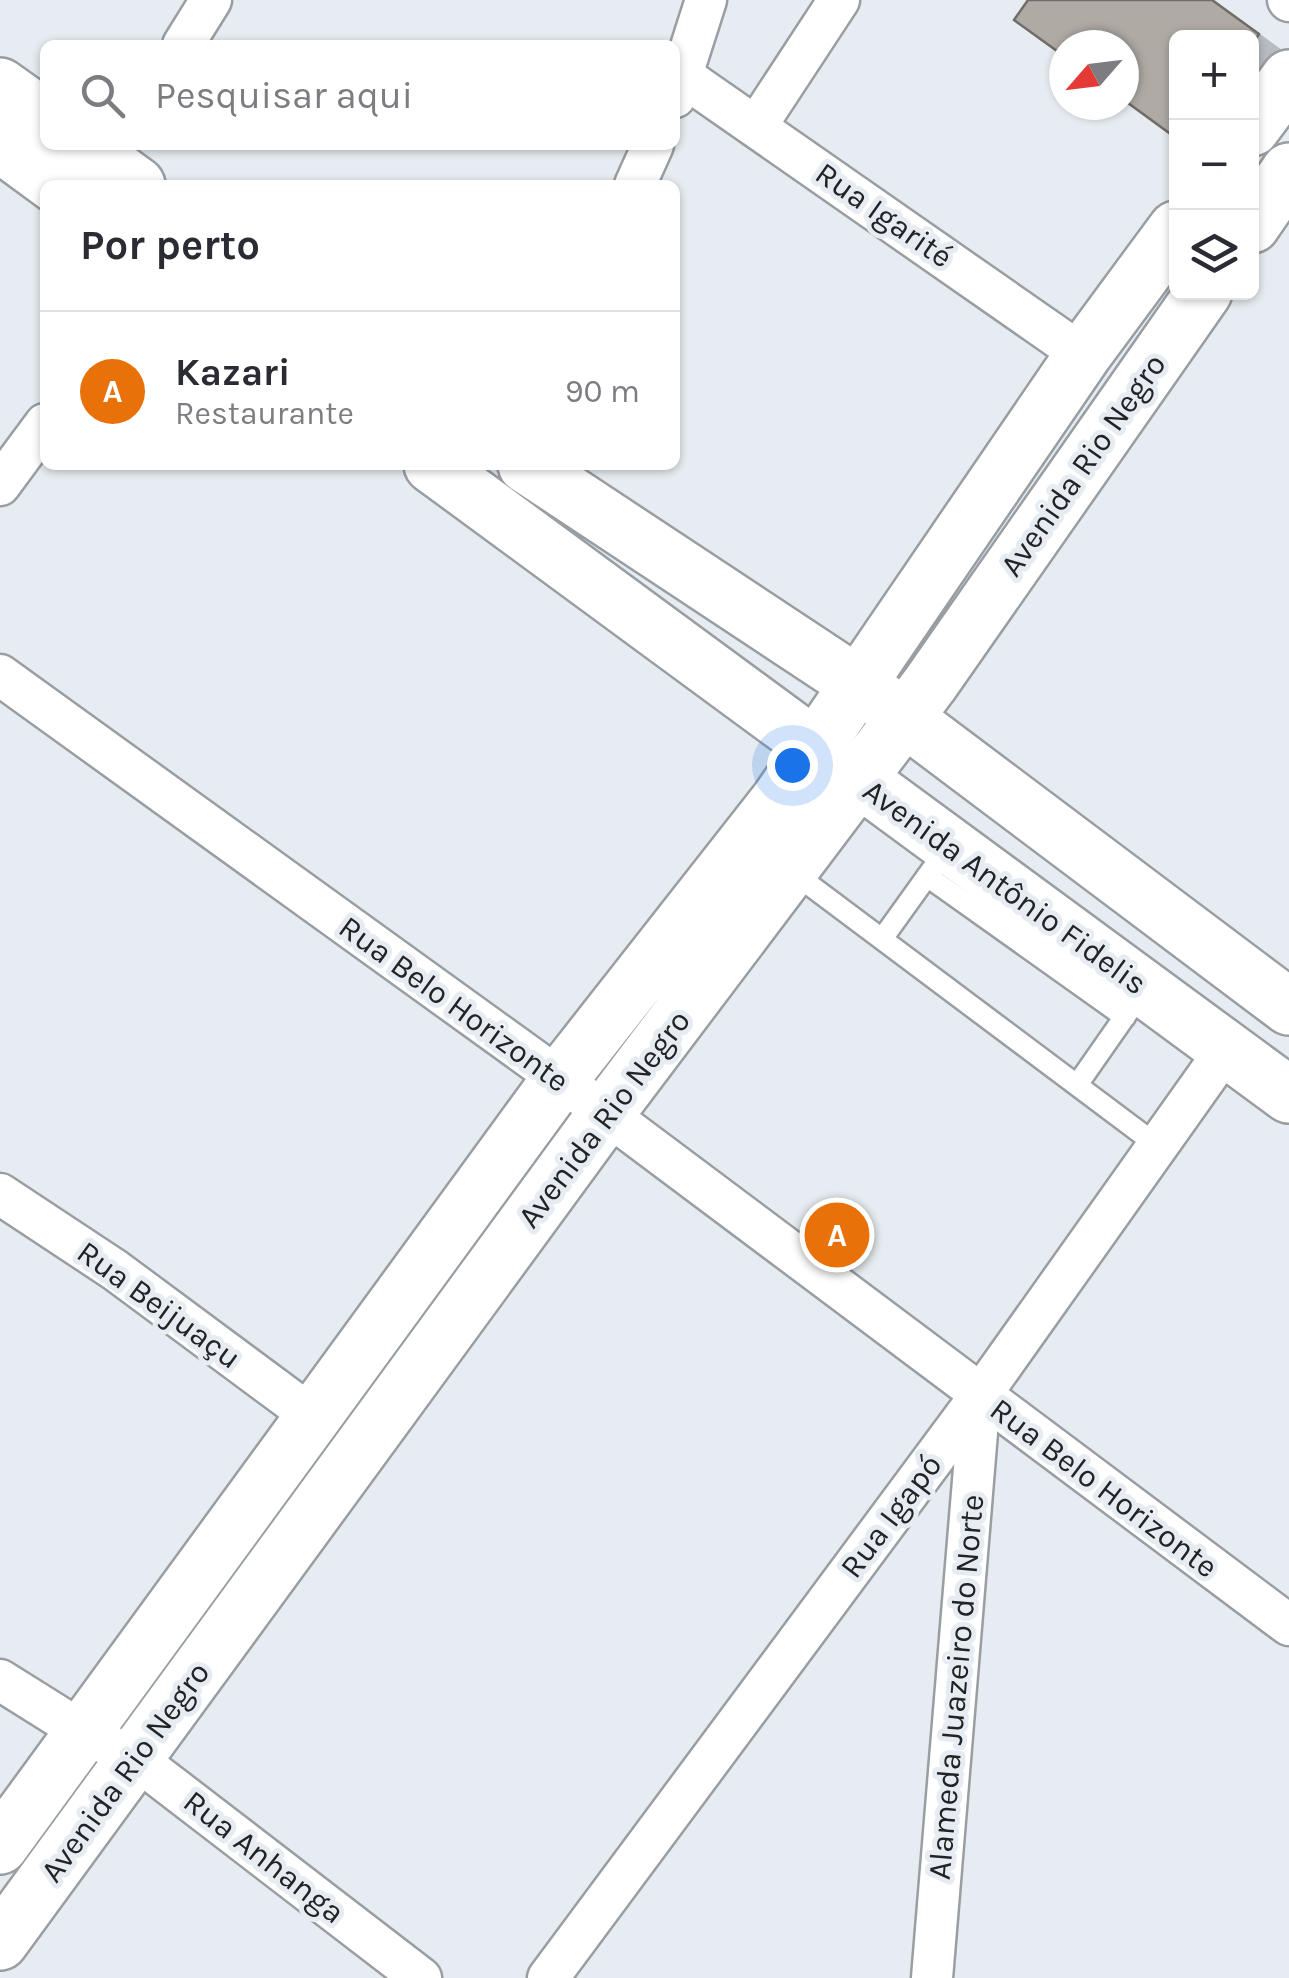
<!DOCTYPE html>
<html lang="pt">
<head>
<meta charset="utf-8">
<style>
  :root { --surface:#fff; --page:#f2f2f3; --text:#2b2b33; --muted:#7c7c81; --line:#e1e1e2; --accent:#0f766e }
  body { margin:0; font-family:Karla,sans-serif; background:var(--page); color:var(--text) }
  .controls { position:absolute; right:30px; top:30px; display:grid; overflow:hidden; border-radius:15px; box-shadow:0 2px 8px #0004 }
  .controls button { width:90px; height:90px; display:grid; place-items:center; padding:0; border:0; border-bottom:2px solid var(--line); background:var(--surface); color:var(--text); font:50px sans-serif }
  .compass { position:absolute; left:1049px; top:30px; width:90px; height:90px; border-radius:50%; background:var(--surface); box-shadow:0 2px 8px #0004; rotate:242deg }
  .you { position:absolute; left:792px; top:765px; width:35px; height:35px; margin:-25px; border:8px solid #fff; border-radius:50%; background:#1a73e8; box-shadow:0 0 0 15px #1a73e833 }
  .badge { display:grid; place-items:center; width:65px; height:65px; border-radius:50%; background:var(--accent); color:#fff; font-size:32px; font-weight:700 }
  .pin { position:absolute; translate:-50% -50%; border:5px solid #fff; box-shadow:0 2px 10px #0006 }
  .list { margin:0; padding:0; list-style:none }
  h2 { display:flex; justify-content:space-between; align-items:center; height:130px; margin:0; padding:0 40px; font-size:42px }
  h2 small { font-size:32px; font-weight:400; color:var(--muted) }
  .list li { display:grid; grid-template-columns:65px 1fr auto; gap:30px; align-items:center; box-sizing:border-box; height:160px; padding:0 40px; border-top:2px solid var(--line) }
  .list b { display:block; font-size:38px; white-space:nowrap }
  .list p { margin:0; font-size:32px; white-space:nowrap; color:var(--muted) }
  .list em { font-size:32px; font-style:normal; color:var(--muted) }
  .icon { flex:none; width:55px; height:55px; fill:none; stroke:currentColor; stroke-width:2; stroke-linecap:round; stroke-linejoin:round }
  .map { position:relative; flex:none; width:1289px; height:1978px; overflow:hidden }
  .search { position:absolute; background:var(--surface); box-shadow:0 2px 8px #0004; left:40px; top:40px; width:640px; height:110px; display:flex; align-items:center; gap:25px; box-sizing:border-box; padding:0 35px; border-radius:15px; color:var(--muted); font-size:38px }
  .panel { position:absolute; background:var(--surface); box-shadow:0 2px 8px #0004; left:40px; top:180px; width:640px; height:290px; border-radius:15px }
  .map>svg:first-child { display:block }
  .shadow { fill:#0003 }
  .building { fill:#afaaa4; stroke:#706c67; stroke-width:2.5 }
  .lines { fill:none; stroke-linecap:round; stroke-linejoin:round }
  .service-casing { stroke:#999ea3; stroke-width:25 }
  .minor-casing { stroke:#999ea3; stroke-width:45 }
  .secondary-casing { stroke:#999ea3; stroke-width:60 }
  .service { stroke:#fff; stroke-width:20 }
  .minor { stroke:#fff; stroke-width:40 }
  .secondary { stroke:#fff; stroke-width:55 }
  .labels { text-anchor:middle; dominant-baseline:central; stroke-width:10; stroke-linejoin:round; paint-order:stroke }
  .street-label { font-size:32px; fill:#212325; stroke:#e6ecf1 }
</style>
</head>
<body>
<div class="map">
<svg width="1289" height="1978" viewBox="0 0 1289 1978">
  <rect width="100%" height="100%" fill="#e6ecf1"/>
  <path class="shadow" d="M1031,0H1214L1282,50L1252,92V38H1176V135L1124,97V45H1064V53Z"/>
  <path class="building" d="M1028,0H1212L1259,34L1252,45V38H1176V138L1124,100V45H1064V56L1014,20Z"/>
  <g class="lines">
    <g class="service-casing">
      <path id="service" d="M791,871L1158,1146
        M927,876L1125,1017
        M882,939L933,868
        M1077,1085L1130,1009"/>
    </g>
    <g class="minor-casing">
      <path id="minor" d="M1288,0L1289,1
        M183,45L211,0
        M684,77L1083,355
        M675,97L706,0
        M757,125L839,0
        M635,185L653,145
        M0,485L45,424
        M0,675L560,1079L1289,1625
        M0,1194L115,1270L316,1419
        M0,1680L83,1732L136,1759L421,1978
        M548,1978L980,1396L1227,1048
        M932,1978L980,1396"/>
    </g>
    <g class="secondary-casing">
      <path id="secondary" d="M0,86L45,118
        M1252,128L1289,78
        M0,144L56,185
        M82,145L137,185
        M1252,225L1289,171
        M432,465L1289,1095
        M526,465L874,695L1289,1007
        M0,1846L560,1079L779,800L1083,355L1176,229
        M0,1942L604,1116L930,684L1204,292"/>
    </g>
    <use href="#service" class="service"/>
    <use href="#minor" class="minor"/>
    <use href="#secondary" class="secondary"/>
  </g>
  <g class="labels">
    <g class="street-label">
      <text transform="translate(884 215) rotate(35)">Rua Igarité</text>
      <text transform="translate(1083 465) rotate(-55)">Avenida Rio Negro</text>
      <text transform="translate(1005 887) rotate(36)">Avenida Antônio Fidelis</text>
      <text transform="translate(454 1004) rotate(36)">Rua Belo Horizonte</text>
      <text transform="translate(604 1119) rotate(-53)">Avenida Rio Negro</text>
      <text transform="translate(159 1305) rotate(36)">Rua Beijuaçu</text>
      <text transform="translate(1104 1488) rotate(37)">Rua Belo Horizonte</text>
      <text transform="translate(891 1516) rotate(-53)">Rua Igapó</text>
      <text transform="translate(956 1687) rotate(-85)">Alameda Juazeiro do Norte</text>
      <text transform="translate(125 1772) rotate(-54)">Avenida Rio Negro</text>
      <text transform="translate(264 1857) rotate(38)">Rua Anhanga</text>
    </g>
  </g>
</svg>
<div class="controls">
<button>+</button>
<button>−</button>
<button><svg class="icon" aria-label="layers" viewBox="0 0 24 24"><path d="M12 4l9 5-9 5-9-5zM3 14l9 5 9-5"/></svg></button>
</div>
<svg class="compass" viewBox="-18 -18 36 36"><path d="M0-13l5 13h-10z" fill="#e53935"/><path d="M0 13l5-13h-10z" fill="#7c7c81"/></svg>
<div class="you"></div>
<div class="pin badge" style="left:837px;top:1235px;background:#e8710a">A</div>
<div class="search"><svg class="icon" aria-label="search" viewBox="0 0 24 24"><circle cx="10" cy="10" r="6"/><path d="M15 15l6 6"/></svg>Pesquisar aqui</div>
<section class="panel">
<h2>Por perto<small></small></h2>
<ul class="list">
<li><span class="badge" style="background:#e8710a">A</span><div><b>Kazari</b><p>Restaurante</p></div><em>90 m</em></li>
</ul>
</section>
</div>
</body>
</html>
